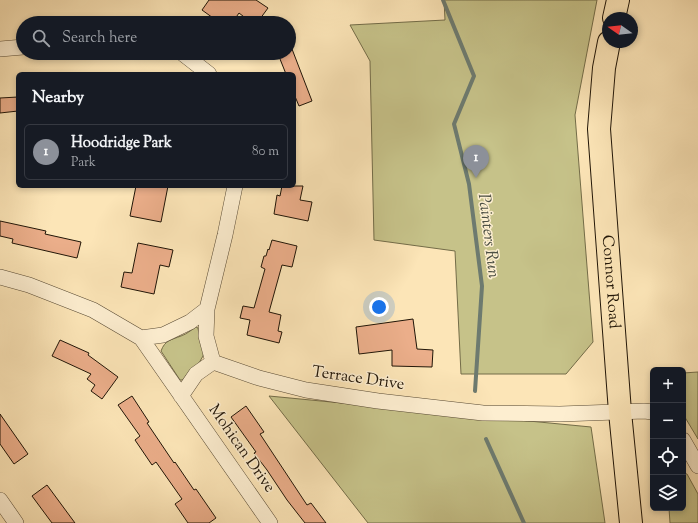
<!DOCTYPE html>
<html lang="en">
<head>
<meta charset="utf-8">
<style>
  :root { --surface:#171b24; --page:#20242c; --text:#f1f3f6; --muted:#9ea1a6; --line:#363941; --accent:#8c9099 }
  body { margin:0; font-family:"Sorts Mill Goudy",serif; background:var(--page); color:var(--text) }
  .controls { position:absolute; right:12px; bottom:12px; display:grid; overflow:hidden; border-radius:6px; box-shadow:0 2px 6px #0003 }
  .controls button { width:36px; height:36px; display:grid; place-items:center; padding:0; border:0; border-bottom:1px solid var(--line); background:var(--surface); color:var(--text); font:20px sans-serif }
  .compass { position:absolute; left:602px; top:12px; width:36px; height:36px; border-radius:50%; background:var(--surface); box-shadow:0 2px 6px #0003; rotate:284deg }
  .you { position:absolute; left:379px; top:307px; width:14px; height:14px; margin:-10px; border:3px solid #fff; border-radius:50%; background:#1a73e8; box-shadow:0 0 0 6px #1a73e833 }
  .badge { display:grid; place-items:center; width:26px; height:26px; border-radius:50%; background:var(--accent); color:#fff; font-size:13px; font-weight:700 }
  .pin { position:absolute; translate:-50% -33px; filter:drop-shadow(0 1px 2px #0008) }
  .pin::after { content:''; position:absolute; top:21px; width:14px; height:12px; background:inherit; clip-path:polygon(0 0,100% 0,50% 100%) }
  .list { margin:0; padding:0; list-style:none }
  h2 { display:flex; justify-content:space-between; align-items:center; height:52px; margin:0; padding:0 16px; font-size:17px }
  h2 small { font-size:13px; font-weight:400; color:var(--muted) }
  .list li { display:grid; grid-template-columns:26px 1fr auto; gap:12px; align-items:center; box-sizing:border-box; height:56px; margin:0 8px 8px; padding:0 8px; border:1px solid var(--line); border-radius:6px }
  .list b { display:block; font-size:15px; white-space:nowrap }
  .list p { margin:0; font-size:13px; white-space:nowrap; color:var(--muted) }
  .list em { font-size:13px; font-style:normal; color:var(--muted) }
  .icon { flex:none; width:22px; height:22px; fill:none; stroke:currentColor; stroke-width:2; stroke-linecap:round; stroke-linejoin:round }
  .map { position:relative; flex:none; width:698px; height:523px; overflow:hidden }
  .search { position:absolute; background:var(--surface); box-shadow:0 2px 6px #0003; left:16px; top:16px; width:280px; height:44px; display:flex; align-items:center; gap:10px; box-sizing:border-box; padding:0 14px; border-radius:22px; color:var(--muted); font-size:15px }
  .panel { position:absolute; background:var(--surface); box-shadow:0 2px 6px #0003; left:16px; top:72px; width:280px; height:116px; border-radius:6px }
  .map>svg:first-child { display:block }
  .green { fill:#c6c289; stroke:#736c48 }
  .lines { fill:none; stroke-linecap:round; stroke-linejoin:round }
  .stream { stroke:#6d7a6f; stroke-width:4 }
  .building { fill:#ebae8a; stroke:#201507 }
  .street-casing { stroke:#574933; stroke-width:16 }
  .primary-casing { stroke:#201507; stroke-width:24 }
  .street { stroke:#fdeed0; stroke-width:15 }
  .primary { stroke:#fce5b7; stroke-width:22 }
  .labels { text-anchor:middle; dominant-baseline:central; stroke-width:3; stroke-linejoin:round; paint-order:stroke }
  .street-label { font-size:16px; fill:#201507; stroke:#fdeed0 }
  .water-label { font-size:17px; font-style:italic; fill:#4d5044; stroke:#fdeed0 }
</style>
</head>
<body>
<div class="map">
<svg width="698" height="523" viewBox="0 0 698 523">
  <rect width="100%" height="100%" fill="#fce5b7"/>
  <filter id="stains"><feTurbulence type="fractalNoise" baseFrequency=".005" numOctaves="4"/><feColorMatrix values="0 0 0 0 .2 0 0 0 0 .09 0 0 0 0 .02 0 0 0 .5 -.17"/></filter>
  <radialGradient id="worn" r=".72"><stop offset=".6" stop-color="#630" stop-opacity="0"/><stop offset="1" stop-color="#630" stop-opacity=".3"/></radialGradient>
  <path class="green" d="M444,0H597L575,115L593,342L566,374H461L455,251L374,240L370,61L350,25L445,20Z
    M196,327L198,328L200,341L204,351L203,356L199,363L191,369L183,380H180L161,351C165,340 171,340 181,336C187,334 191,330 196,327Z
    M698,372V439L683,414V373Z
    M269,396L591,427L605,523H368Z
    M683,473L687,474L698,494V523H670L669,508H683Z"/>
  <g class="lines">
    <path class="stream" d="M443,0L474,76L454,124L469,184L482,286L475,391
      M486,439L524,523"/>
  </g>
  <path class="building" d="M209,0H256L268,8L257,23H252L239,13L232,23H220L202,10Z
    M292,49L312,101L299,106L294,94V74H286L278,54L289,53V50Z
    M18,97V111L0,113V98Z
    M136,186H168L161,222L130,216Z
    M282,186H303L300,200L312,202L308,221L274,214L277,195L280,196Z
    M0,221L46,231L45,234L81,242L77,258L12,243L13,239L0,236Z
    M272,240L297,246L292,267L282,265L269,312L281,315L278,331L282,332L279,343L247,335L250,320L240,318L243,306L254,308L265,269L261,267L264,256H266L268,249L269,250Z
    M138,243L173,250L169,267L160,265L154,294L121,287L124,272L132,273Z
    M413,319L417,349L433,350L432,367L392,366V350L359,354L356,327Z
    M60,340L89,353L88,355L118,377L102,399L91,391L95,385L87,379L91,374L52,356Z
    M132,396L149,422L147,423L174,463L175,462L194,490L196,489L216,518L209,523H188L175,504L182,499L156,462L152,465L135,440L140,436L118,405Z
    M246,406L264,432L260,434L307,505L311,503L326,523H305L287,500L267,470L254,453L256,452L231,417Z
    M0,414L28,454L14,464L0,444Z
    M47,485L75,523H52L32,496Z"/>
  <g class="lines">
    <g class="street-casing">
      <path id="street" d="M0,49L23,47
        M182,53L209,74
        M0,277L29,285L93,310L141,338L270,523
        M141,338L163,335L190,322L207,309
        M213,362L259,378L306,390L378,401L483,413L560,414L644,411L653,412
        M213,362L206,336L207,309L225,235L235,186
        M181,396L196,374L213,362
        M683,440L698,466
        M0,500L16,523"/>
    </g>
    <g class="primary-casing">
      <g id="primary">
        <path d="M614,18L618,0"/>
        <path id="s1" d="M609,42L604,68L599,129L620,412L631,523"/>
      </g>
    </g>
    <use href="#street" class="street"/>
    <use href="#primary" class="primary"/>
  </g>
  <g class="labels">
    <g class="street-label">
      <text stroke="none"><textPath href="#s1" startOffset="241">Connor Road</textPath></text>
      <text transform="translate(358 379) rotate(8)">Terrace Drive</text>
      <text transform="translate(241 449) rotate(55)">Mohican Drive</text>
    </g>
    <g class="water-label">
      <text transform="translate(488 236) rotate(83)">Painters Run</text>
    </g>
  </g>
  <rect width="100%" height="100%" filter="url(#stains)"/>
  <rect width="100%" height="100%" fill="url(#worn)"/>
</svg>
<div class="controls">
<button>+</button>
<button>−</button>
<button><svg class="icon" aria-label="locate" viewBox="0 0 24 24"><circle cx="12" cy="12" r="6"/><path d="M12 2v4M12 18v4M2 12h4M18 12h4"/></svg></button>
<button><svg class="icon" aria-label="layers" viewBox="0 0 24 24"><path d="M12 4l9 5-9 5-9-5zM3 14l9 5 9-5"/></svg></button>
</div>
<svg class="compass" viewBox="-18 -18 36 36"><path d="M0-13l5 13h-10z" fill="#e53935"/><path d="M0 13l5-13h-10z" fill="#9ea1a6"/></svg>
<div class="you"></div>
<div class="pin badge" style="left:476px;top:178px">1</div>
<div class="search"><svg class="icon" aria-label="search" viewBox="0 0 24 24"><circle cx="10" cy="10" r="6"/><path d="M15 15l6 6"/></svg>Search here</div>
<section class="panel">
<h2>Nearby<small></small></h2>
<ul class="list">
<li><span class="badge">1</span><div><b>Hoodridge Park</b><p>Park</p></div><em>80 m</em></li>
</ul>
</section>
</div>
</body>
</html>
